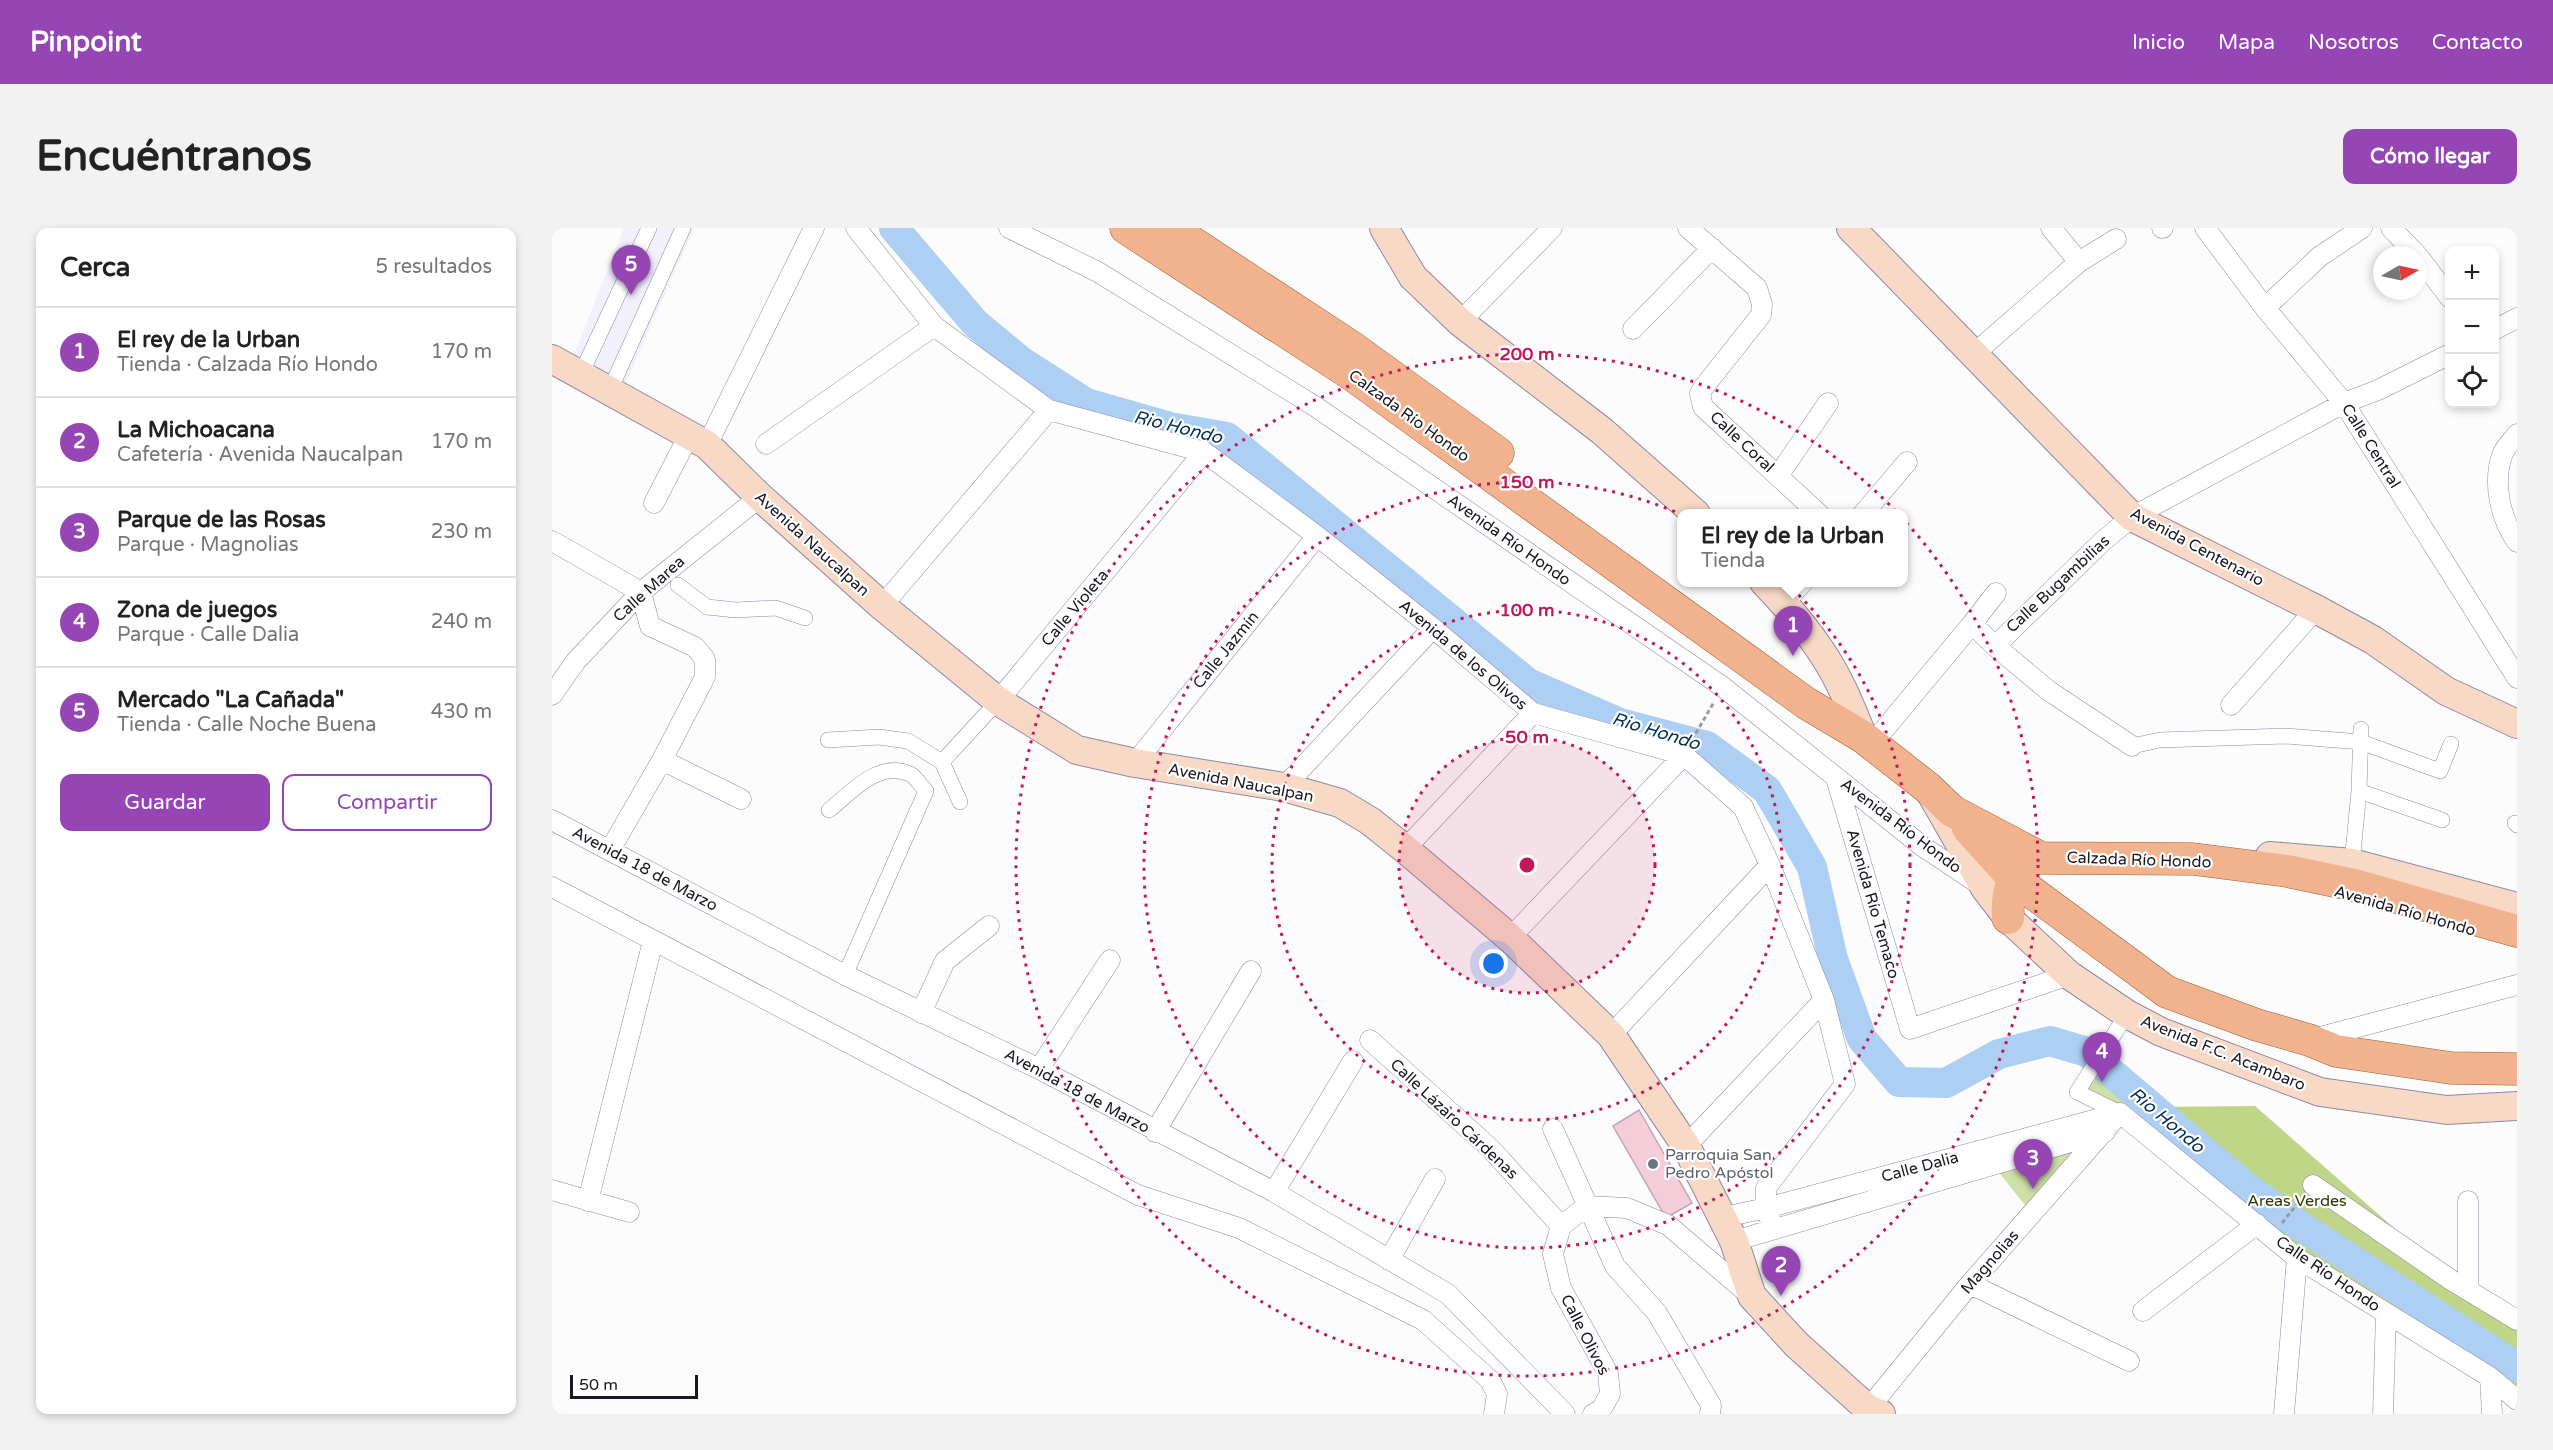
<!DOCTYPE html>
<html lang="es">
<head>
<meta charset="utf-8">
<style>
  :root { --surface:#fff; --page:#f2f2f2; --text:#222; --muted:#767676; --line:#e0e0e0; --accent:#9545b4 }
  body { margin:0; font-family:"Varela Round",sans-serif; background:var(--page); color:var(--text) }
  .controls { position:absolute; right:18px; top:18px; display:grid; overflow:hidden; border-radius:12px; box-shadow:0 3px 9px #0003 }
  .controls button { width:54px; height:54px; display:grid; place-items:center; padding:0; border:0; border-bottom:2px solid var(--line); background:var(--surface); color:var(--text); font:30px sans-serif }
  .compass { position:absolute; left:1821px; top:18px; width:54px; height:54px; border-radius:50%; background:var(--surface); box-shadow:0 3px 9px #0003; rotate:81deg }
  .scale { position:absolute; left:18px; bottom:15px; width:128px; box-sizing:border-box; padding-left:6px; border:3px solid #181722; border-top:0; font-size:16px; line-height:21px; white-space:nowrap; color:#181722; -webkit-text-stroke:4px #fff; paint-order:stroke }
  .you { position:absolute; left:942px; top:736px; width:21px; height:21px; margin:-15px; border:4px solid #fff; border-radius:50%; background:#1a73e8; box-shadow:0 0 0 9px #1a73e833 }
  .badge { display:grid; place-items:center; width:39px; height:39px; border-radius:50%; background:var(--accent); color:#fff; font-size:20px; font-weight:700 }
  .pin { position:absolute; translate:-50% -50px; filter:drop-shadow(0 2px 3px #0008) }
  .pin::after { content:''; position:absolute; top:32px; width:21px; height:18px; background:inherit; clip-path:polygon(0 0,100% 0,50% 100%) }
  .popup { position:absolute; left:1125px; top:281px; width:231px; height:78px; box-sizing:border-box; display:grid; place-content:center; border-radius:12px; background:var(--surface); filter:drop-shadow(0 2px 4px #0005); font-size:20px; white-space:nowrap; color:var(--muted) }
  .popup b { font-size:22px; color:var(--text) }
  .popup::after { content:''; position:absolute; left:50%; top:100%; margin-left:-12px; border:12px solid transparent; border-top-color:var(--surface) }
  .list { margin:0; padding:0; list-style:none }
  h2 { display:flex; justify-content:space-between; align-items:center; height:78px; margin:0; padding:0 24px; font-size:26px }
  h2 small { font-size:20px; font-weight:400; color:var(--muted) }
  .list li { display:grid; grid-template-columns:39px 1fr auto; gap:18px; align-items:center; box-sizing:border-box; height:90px; padding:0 24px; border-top:2px solid var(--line) }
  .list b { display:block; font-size:22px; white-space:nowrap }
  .list p { margin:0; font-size:20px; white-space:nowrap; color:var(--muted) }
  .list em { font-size:20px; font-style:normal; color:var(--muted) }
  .actions { display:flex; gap:12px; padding:18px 24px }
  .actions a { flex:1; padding:14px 0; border:2px solid var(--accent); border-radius:12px; text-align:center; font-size:21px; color:var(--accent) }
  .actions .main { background:var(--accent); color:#fff }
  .icon { flex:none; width:33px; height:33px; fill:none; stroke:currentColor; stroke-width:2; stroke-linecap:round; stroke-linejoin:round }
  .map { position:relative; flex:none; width:1965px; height:1186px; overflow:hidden; border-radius:12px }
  header { display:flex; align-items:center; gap:36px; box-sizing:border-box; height:84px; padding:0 30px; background:var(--accent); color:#fff }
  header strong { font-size:28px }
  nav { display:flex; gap:33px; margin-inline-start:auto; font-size:21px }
  .intro { display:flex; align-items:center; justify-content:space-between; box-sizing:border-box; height:144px; padding:0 36px }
  h1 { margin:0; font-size:42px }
  .button { padding:15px 27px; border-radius:12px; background:var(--accent); color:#fff; font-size:21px; font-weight:700 }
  main { display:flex; gap:36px; padding:0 36px }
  aside { flex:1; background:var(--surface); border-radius:12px; box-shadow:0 3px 9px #0003 }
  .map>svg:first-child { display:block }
  .commercial { fill:#f2f0fd }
  .green { fill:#cedfa7 }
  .forest { fill:#bfd588 }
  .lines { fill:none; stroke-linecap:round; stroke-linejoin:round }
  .river { stroke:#adcff3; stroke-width:30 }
  .building { fill:#f3ced9; stroke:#c7a3ae; stroke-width:1.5 }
  .pedestrian-casing { stroke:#8d89a7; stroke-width:16 }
  .minor-casing { stroke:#8d89a7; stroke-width:21 }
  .secondary-casing { stroke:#8d89a7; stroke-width:30 }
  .primary-casing { stroke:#9f5c36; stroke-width:33 }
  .path { stroke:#9b9b9f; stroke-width:3; stroke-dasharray:4.5 3; stroke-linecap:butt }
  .pedestrian { stroke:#fff; stroke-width:15 }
  .minor { stroke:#fff; stroke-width:20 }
  .secondary { stroke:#f8d9c6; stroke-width:28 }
  .primary { stroke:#f1b38d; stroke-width:32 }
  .ring { fill:none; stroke:#c2185b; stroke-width:3; stroke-dasharray:3 6 }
  .worship-dot { fill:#6b7280; stroke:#fff; stroke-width:2 }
  .labels { text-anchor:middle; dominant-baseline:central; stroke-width:4.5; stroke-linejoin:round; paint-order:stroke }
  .street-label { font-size:16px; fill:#181722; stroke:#fff }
  .worship-label { font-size:16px; fill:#5b616d; stroke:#fff; text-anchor:start }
  .park-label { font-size:16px; fill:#2c3800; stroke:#fff }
  .water-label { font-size:18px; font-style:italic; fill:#042f54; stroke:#fff }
  .centre { fill:#c2185b; stroke:#fff; stroke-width:3 }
  .ring-label { font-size:18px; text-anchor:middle; font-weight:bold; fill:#c2185b; stroke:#fff; stroke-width:4.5; stroke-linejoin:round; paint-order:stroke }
</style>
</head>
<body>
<header>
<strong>Pinpoint</strong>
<nav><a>Inicio</a><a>Mapa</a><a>Nosotros</a><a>Contacto</a></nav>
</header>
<div class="intro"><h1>Encuéntranos</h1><a class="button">Cómo llegar</a></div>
<main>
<aside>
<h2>Cerca<small>5 resultados</small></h2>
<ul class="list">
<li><span class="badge">1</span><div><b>El rey de la Urban</b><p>Tienda · Calzada Río Hondo</p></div><em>170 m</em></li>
<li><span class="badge">2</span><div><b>La Michoacana</b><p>Cafetería · Avenida Naucalpan</p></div><em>170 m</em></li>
<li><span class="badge">3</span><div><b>Parque de las Rosas</b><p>Parque · Magnolias</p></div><em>230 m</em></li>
<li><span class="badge">4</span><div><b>Zona de juegos</b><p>Parque · Calle Dalia</p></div><em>240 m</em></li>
<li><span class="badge">5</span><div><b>Mercado &quot;La Cañada&quot;</b><p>Tienda · Calle Noche Buena</p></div><em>430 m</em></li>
</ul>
<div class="actions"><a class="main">Guardar</a><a>Compartir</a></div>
</aside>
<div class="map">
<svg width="1965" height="1186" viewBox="0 0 1965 1186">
  <rect width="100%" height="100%" fill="#fcfcfc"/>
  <path class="commercial" d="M72,0H142L72,159L19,134Z"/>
  <path class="green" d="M1544,834L1582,864L1568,885L1525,864Z
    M1554,904L1480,986L1441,937Z"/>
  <path class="forest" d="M1703,878L1914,1063L1965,1094V1172L1705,996L1618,893L1600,879Z"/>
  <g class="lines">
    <path class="river" d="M342,0L423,95L470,134L534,175L618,199L675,209L976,455L1068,495L1155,518L1215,562L1260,639L1281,731L1310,811L1347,854L1394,855L1447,826L1498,813L1535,824L1694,959L1750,999L1965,1139"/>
  </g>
  <path class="building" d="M1087,882L1140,975L1114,990L1061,898Z"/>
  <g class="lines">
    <g class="pedestrian-casing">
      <path id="pedestrian" d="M29,146L97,0
        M58,162L131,0
        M126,357L155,379L184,382L224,380L253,390
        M276,512L327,509L356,513L390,534L408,574
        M1580,518L1608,512L1734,508L1809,514L1888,543L1899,516
        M390,534L446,473
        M1807,563L1890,592
        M277,582C300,564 326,532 358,546C364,549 369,558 374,563L293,747
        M1963,595L1965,597
        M1800,635L1807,563L1809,501
        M1568,885L1525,864L1575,786"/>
    </g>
    <g class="minor-casing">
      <path id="minor" d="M304,0L382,98L497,182L652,224L765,308L881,400L981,485L1132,527L1191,579L1218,637L1272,772L1293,856L1214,960V980L1221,1000
        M457,0L546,44L764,179L1171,459L1370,618L1427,656
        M1136,0L1205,60L1210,76L1209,87L1151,160L1148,166L1151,179L1267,286
        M1499,0L1527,34
        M1610,0H1611
        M1653,0L1713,80L1792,175L1965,450
        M1839,0L1865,27
        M1866,28L1898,70
        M1713,80L1767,29L1810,0
        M908,94L1000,0
        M1081,101L1160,20
        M1942,102L1965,90
        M1423,125L1527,34L1564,11
        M1965,206C1961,212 1954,218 1951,225C1940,253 1948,290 1965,314
        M214,216L382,98
        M155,217L262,0
        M1226,248L1276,175
        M102,275L137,207
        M1311,286L1355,234
        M0,313L89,364L98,398L143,419L153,431V449L110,532L58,622
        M1232,375L1251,354
        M330,378L497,182
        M1420,396L1444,365
        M1443,418L1497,463L1580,518
        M0,467L24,433L89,364L208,269
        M446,473L652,224
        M1679,477L1764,381
        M1320,516L1420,396L1443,418L1551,313L1580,289L1792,175L1826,162L1898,126
        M110,532L189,571
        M583,535L765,308
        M1284,550L1358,801L1517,747
        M732,559L881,400
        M0,592L293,747L487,841L722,964L896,1066L1013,1186
        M853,621L981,485
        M0,659L586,967L687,1000L871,1092L938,1152L945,1166L942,1186
        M958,710L1132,527
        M369,785L393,733L437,698
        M1059,807L1218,637
        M818,812L939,921L1009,998
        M1757,812L1965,757
        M487,841L558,732
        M1568,885L1745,1030L1938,1149L1965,1172
        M1001,901L1063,1038L1105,1085L1159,1177L1158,1186
        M603,904L699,743
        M1134,918L1272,772
        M1761,957L1899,1052L1965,1092
        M0,962L77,984
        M722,964L801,833
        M36,973L101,713
        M1168,990L1214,980L1568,885
        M1182,1013L1553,904
        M837,1032L883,951
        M1418,1056L1577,1133
        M1916,1062V973
        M1591,1083L1705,996
        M1938,1149L1940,1186
        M1041,1186L1049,1182L1058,1166L1056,1145L1009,1060L1001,1026L1009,998L1035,978L1075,980L1116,997L1199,1068
        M1312,1186L1418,1056L1568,885
        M1732,1186L1745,1030
        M1831,1186L1834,1085"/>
    </g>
    <g class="secondary-casing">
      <path id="secondary" d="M832,0L861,49L908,94L1050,203L1144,286
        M1299,0L1580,289L1764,381L1821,412L1894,463L1965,496
        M0,131L155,217L208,269L330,378L446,473L525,522L583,535L732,559L788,575L818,593L853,621L958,710L1059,807L1134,918L1182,1013L1200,1068L1244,1116L1316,1181L1329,1186
        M1212,354C1240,383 1269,417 1287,454C1296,471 1303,490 1311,509
        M1380,567L1433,660L1456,690L1517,747L1575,786L1609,804L1768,864L1895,882L1965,878
        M1718,628L1800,635L1965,679"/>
    </g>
    <g class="primary-casing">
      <path id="primary" d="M574,0L799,146L1254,475L1311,509L1376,560L1400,583L1489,630L1641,631L1735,643L1802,657L1965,703
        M618,0L801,120L946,225
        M1416,600L1462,651L1615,764L1705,797L1757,812L1784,823L1899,840L1965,841
        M1456,690C1455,670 1457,648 1475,636"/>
    </g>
    <path class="path" d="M1140,512L1162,474
      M1730,995L1750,970"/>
    <use href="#pedestrian" class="pedestrian"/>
    <use href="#minor" class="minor"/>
    <use href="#secondary" class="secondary"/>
    <use href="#primary" class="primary"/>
  </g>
  <circle cx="975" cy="637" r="128" fill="#c2185b" fill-opacity=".12"/>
  <g class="ring">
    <circle cx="975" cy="637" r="128"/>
    <circle cx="975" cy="637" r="255"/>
    <circle cx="975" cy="637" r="383"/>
    <circle cx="975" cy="637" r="511"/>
  </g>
  <circle class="worship-dot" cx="1101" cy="936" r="6"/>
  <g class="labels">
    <g class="street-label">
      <text transform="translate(857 188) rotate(36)">Calzada Río Hondo</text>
      <text transform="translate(1190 214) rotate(43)">Calle Coral</text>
      <text transform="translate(1819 218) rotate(58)">Calle Central</text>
      <text transform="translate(957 312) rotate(35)">Avenida Río Hondo</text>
      <text transform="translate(260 316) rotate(42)">Avenida Naucalpan</text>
      <text transform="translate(1645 319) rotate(28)">Avenida Centenario</text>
      <text transform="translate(1506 356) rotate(-43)">Calle Bugambilias</text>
      <text transform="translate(97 361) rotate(-42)">Calle Marea</text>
      <text transform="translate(523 380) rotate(-50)">Calle Violeta</text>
      <text transform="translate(674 422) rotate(-51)">Calle Jazmín</text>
      <text transform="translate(911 427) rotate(40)">Avenida de los Olivos</text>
      <text transform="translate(689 555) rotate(11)">Avenida Naucalpan</text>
      <text transform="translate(1349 598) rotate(37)">Avenida Río Hondo</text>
      <text transform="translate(1587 632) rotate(2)">Calzada Río Hondo</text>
      <text transform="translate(93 641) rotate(28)">Avenida 18 de Marzo</text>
      <text transform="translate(1321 676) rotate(74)">Avenida Río Temaco</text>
      <text transform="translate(1853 683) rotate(16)">Avenida Río Hondo</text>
      <text transform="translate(1671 825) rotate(22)">Avenida F.C. Acambaro</text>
      <text transform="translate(525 863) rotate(28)">Avenida 18 de Marzo</text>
      <text transform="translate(902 891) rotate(43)">Calle Lázaro Cárdenas</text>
      <text transform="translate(1368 939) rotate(-15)">Calle Dalia</text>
      <text transform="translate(1438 1034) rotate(-49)">Magnolias</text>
      <text transform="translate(1776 1046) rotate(34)">Calle Río Hondo</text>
      <text transform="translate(1033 1107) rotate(63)">Calle Olivos</text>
    </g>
    <g class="worship-label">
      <text x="1113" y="927">Parroquia San<tspan x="1113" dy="18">Pedro Apóstol</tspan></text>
    </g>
    <g class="park-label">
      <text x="1745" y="973">Areas Verdes</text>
    </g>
    <g class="water-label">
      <text transform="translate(626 199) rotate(14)">Rio Hondo</text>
      <text transform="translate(1104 503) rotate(17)">Rio Hondo</text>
      <text transform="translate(1615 892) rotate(40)">Rio Hondo</text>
    </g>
  </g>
  <circle cx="975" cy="637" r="9" class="centre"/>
  <g class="ring-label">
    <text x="975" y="132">200 m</text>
    <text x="975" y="260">150 m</text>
    <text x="975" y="388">100 m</text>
    <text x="975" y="515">50 m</text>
  </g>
</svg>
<div class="controls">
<button>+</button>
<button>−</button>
<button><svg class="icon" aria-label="locate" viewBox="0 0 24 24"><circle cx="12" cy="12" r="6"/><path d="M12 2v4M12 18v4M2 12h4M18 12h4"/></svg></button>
</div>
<svg class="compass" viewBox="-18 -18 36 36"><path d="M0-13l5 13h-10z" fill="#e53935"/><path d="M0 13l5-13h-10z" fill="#767676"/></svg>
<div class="scale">50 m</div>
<div class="you"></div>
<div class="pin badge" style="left:1241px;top:428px">1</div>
<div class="popup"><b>El rey de la Urban</b>Tienda</div>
<div class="pin badge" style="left:1229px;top:1068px">2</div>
<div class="pin badge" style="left:1481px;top:961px">3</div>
<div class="pin badge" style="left:1550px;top:854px">4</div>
<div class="pin badge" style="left:79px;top:67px">5</div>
</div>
</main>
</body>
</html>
